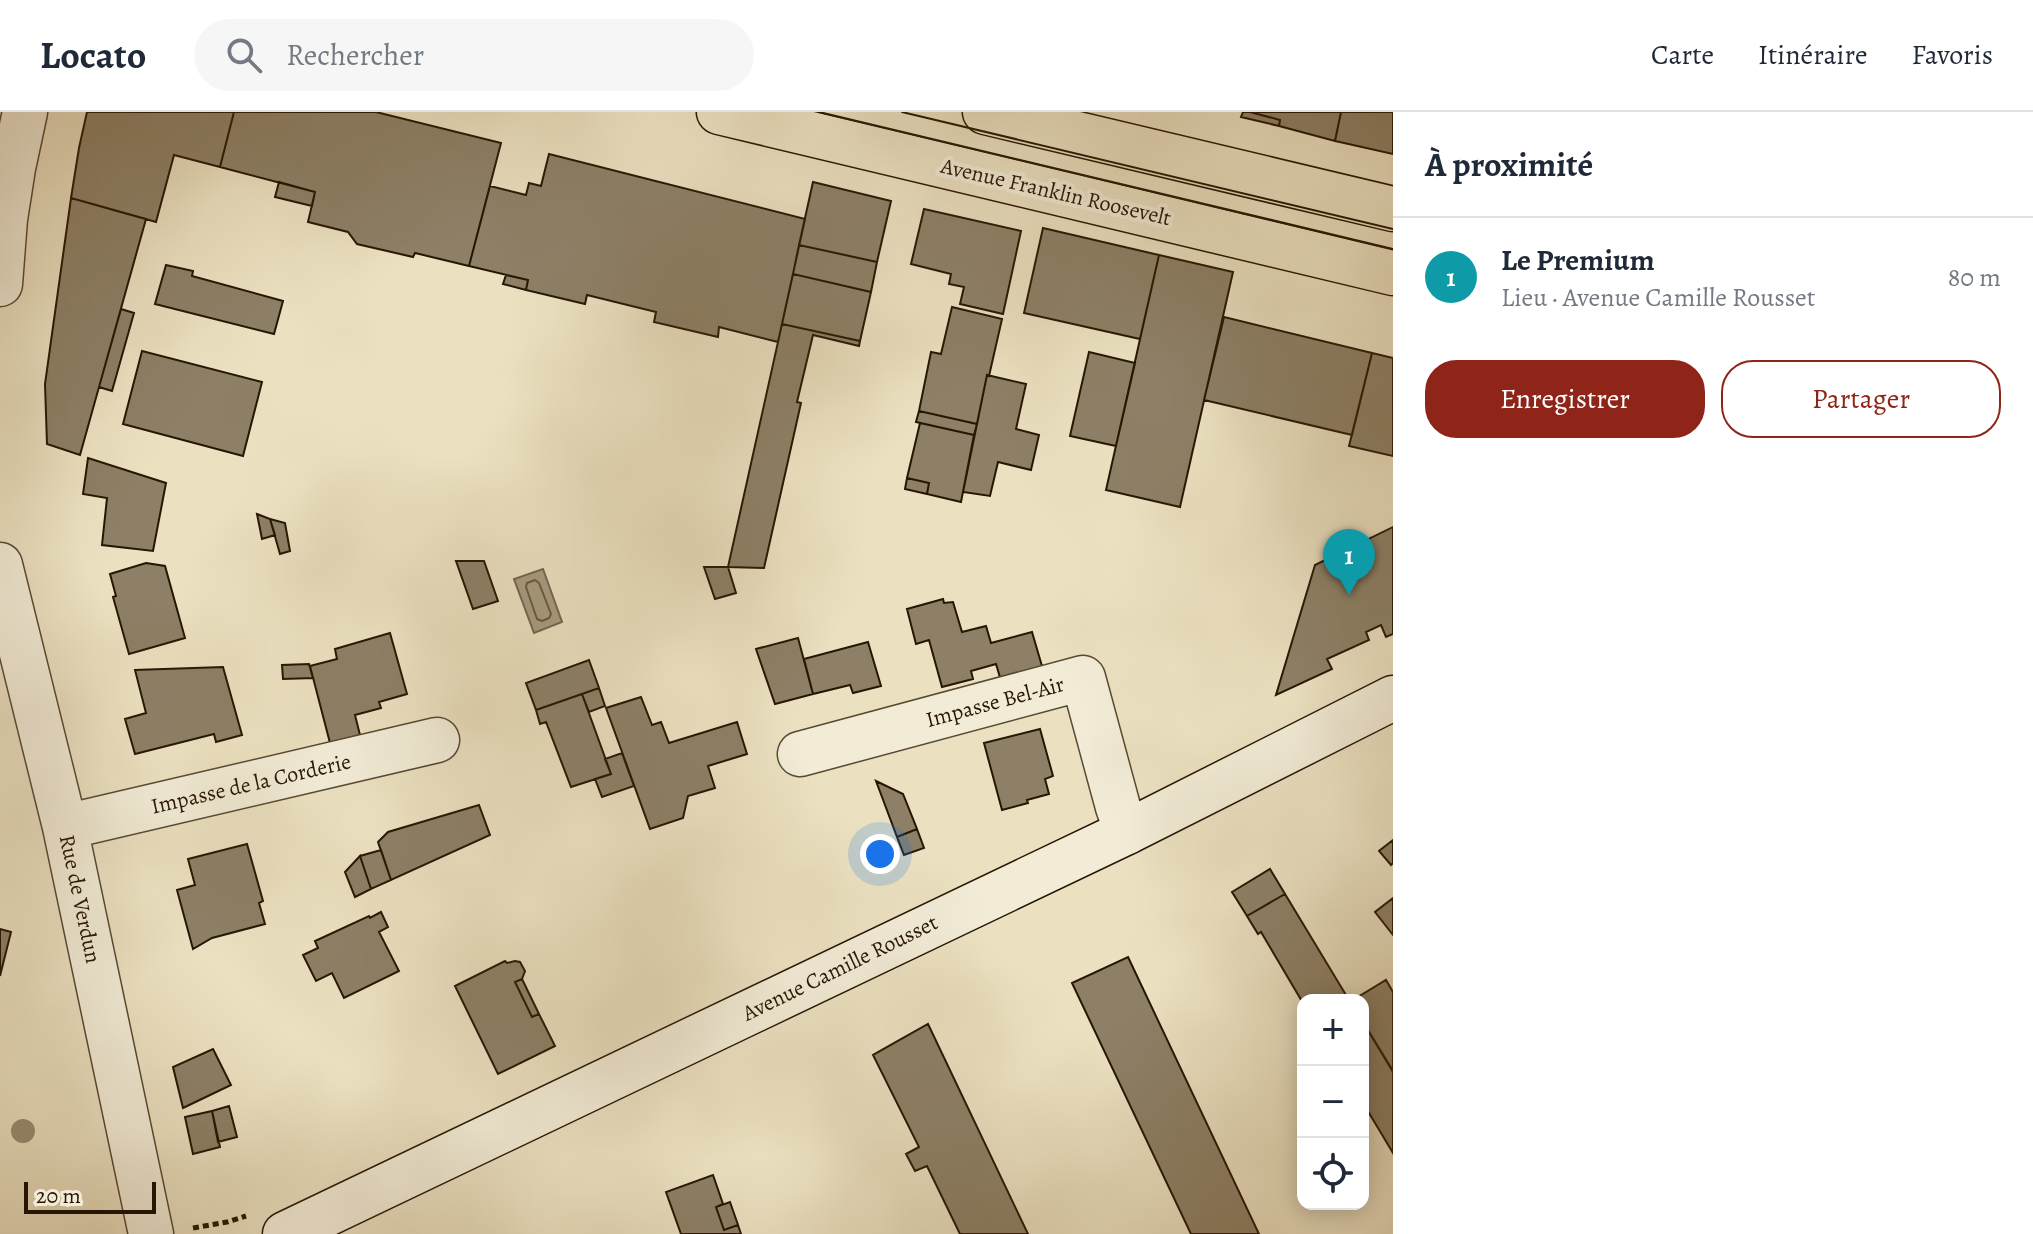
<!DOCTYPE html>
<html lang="fr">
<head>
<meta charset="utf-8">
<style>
  :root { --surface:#fff; --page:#f6f6f7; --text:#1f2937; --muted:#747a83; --line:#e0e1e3; --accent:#8f2418 }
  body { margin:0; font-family:Alegreya,serif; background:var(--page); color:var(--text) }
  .controls { position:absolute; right:24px; bottom:24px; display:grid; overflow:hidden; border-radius:16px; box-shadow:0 4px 20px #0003 }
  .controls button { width:72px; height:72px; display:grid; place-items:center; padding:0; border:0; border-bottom:2px solid var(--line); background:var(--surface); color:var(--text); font:40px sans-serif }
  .scale { position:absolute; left:24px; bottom:20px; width:132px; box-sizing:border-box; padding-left:8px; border:4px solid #271604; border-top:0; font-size:22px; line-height:28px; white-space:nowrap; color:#271604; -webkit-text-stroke:6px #f2ecd7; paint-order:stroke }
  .you { position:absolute; left:880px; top:742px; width:28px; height:28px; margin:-20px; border:6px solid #fff; border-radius:50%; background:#1a73e8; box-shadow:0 0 0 12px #1a73e833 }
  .badge { display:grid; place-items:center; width:52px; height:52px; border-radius:50%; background:var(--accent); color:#fff; font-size:26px; font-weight:700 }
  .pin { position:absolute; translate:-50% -66px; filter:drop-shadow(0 2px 4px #0008) }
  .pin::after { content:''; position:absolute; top:42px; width:28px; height:24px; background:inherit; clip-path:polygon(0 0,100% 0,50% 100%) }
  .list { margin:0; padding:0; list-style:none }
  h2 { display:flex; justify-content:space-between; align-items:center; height:104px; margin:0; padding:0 32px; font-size:34px }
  h2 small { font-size:26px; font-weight:400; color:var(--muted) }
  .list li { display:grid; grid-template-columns:52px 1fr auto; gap:24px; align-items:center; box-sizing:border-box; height:120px; padding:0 32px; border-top:2px solid var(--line) }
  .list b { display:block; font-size:30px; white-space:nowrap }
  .list p { margin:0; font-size:26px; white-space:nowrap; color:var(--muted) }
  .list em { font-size:26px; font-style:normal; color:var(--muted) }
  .actions { display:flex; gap:16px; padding:24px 32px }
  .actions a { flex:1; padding:18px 0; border:2px solid var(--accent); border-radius:32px; text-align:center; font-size:28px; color:var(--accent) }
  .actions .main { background:var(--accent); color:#fff }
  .icon { flex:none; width:44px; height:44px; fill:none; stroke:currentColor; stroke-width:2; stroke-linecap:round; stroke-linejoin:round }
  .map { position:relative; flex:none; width:1393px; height:1122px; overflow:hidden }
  header { display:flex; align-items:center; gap:48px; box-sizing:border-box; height:112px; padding:0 40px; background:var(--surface); border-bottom:2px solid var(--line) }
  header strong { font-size:38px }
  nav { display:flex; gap:44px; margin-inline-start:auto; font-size:28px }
  .search { width:560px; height:72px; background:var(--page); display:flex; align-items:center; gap:20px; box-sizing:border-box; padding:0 28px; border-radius:44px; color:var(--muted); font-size:30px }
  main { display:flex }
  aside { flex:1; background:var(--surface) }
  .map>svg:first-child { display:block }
  .water { fill:#a89c81; stroke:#74664f; stroke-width:2 }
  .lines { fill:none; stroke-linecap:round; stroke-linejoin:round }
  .shore { stroke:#685942; stroke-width:2 }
  .building { fill:#8d8066; stroke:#271604; stroke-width:2 }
  .street-casing { stroke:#584933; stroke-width:47 }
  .secondary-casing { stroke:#271604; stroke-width:47 }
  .primary-casing { stroke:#271604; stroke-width:47 }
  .path { stroke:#271604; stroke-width:5; stroke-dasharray:6 4; stroke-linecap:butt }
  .street { stroke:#f2ecd7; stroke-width:44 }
  .secondary { stroke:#f2ecd7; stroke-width:44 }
  .primary { stroke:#ebe1c1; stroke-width:44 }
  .tram { stroke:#271604; stroke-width:2 }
  .tree { fill:#9a8d73 }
  .labels { text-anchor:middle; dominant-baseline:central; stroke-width:8; stroke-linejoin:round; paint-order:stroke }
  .street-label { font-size:22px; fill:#271604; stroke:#f2ecd7 }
</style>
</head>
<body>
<header>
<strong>Locato</strong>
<div class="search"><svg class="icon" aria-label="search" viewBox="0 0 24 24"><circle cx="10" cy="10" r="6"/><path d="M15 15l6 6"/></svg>Rechercher</div>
<nav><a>Carte</a><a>Itinéraire</a><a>Favoris</a></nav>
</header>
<main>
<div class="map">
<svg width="1393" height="1122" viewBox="0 0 1393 1122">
  <rect width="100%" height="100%" fill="#ebe1c1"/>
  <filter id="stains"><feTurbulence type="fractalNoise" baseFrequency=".0025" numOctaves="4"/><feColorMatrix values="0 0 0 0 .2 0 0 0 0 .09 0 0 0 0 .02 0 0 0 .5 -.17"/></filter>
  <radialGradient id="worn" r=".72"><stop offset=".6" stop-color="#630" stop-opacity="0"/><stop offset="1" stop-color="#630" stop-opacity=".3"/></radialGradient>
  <path class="water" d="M543,457L562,510L534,521L514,467Z"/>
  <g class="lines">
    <path class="shore" d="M535,468L539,471L551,502L549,506L542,509L537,507L526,475L527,471Z"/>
  </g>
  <path class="building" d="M87,0H234L220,55L174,43L156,110L71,86L79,36Z
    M234,0H376L501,31L469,154L415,141L413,145L357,132L348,120L308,110L315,80L220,55Z
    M1243,0H1250L1280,8L1279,14L1241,5Z
    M1250,0H1341L1335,29L1279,14L1280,8Z
    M1341,0H1393V42L1335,29Z
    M549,42L805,107L778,230L719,215L718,225L654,210L656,200L587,183L585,192L526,178L528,168L469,154L490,74L526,83L529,71L541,74Z
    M279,70L315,80L312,94L275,85Z
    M813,70L891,89L877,150L799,133Z
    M71,86L146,107L80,343L47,332L45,272Z
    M924,97L1021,119L1003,202L960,192L964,175L949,172L951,162L911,152Z
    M1043,116L1159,143L1140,227L1024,201Z
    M799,133L877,150L871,180L793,162Z
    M1159,143L1233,160L1180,395L1106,378Z
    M166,153L193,159L192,164L283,189L274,222L155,192Z
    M793,162L871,180L860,229L782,212Z
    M506,163L528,168L526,178L503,172Z
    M952,195L1002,207L989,264L987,263L977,312L919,299L931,240L941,242Z
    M121,197L134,201L112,279L99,275Z
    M1224,205L1372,241L1352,323L1204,288Z
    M782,212L860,229L859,234L813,223L797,290L801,291L764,456L728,455Z
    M142,239L262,270L243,344L123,312Z
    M1089,240L1135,251L1116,334L1070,324Z
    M1372,241L1393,246V344L1349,334Z
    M987,263L1026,272L1016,317L1039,323L1031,358L998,350L990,384L963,380Z
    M919,299L977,312L974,323L916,310Z
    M920,311L974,323L961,390L927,382L929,371L907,366Z
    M88,346L166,371L153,439L102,433L107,386L83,382Z
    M907,366L929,371L927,382L905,377Z
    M257,402L270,407L275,423L262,427Z
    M270,407L285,411L290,439L280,442Z
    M1393,415V522L1386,525L1381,513L1366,520L1369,528L1327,547L1332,557L1276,583L1315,453Z
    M456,449H484L498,489L473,497Z
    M146,451L165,454L185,526L129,542L113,485L116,484L110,462Z
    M704,455H728L736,481L715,487Z
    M943,487L944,491L953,490L962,520L986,514L991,531L1032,520L1044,561L1002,572L996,552L971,559L973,567L942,575L929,528L916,532L907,497Z
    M390,521L407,582L379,590L381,596L355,603L360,623L330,631L310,554L337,547L335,537Z
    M798,526L813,582L775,592L756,537Z
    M868,530L881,574L853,581L850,573L813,582L804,547Z
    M589,548L599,576L536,598L526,571Z
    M309,552L313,566L283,567L282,553Z
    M223,555L242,623L216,630L214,622L135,642L125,607L146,601L135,558Z
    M599,576L605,594L589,600L582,582Z
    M582,582L611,662L571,675L546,610L540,612L536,598Z
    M641,585L652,613L661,610L669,631L737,610L747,642L708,654L715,676L688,684L683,706L650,717L606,596Z
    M1040,617L1053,664L1045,667L1049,682L1027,688L1028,691L1002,698L984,631Z
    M622,641L634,674L602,685L595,667L611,662L605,647Z
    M876,669L903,682L917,717L897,725Z
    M479,693L490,723L391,768L378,730L388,720Z
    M917,717L924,736L904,743L897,725Z
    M1393,728V751L1391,753L1379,739Z
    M247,732L263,789L259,791L265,812L212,826L193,837L177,778L195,773L188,747Z
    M381,738L391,768L371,777L360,744Z
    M360,744L371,777L355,785L345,760Z
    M1270,757L1285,782L1247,804L1232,780Z
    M1285,782L1349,888H1303V891L1261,820L1258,822L1247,804Z
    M1393,786V823L1375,800Z
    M381,800L388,815L379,820L399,859L344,886L332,861L316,869L303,843L318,836L315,829L369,804L370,806Z
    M0,817L11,820L0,864Z
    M1128,845L1259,1122H1191L1072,871Z
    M505,849L507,851L515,849L520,850L525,859L522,867L515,870L532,905L539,902L555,934L498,962L455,874Z
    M522,867L539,902L532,905L515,870Z
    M1386,868L1393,880V959L1363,910V888H1353Z
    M1363,910L1393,960V1041L1363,991Z
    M928,912L1028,1122H960L927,1054L915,1059L906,1042L919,1035L873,943Z
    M213,937L231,973L183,996L173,955Z
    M229,994L237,1025L218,1030L212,999Z
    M212,999L220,1035L193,1042L185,1005Z
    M713,1063L723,1092L716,1095L724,1118L738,1113L741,1122H681L666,1080Z
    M730,1090L738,1113L724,1118L716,1095Z"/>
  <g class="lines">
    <g class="street-casing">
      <path id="street" d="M0,172L5,107L13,56L25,0
        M0,453L65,715L151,1122
        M800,642L1083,566L1118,695L1127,720
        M65,715L437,628"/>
    </g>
    <g class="secondary-casing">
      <path id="secondary" d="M285,1122L1127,720L1393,586"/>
    </g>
    <g class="primary-casing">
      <path id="primary" d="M719,0L1393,161
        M985,0L1393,97"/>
    </g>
    <path class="path" d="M193,1116L227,1110L246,1104"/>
    <use href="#street" class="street"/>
    <use href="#secondary" class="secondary"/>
    <use href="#primary" class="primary"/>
    <path class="tram" d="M819,0L1393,137
      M902,0L1393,117"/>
  </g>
  <circle class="tree" cx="23" cy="1019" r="12"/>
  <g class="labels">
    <g class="street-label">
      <text transform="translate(1056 80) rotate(13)">Avenue Franklin Roosevelt</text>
      <text transform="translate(995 590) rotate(-15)">Impasse Bel-Air</text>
      <text transform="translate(251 672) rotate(-13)">Impasse de la Corderie</text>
      <text transform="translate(80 787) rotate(78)">Rue de Verdun</text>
      <text transform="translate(840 856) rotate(-26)">Avenue Camille Rousset</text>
    </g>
  </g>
  <rect width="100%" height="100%" filter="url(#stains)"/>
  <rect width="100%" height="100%" fill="url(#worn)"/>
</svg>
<div class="controls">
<button>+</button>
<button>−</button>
<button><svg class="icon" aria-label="locate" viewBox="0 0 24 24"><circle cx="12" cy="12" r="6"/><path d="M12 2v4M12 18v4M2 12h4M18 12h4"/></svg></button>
</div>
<div class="scale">20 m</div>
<div class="you"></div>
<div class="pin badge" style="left:1349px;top:483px;background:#0f9aa8">1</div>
</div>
<aside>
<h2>À proximité<small></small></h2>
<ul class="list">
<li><span class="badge" style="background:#0f9aa8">1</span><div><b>Le Premium</b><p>Lieu · Avenue Camille Rousset</p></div><em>80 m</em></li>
</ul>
<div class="actions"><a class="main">Enregistrer</a><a>Partager</a></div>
</aside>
</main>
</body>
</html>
